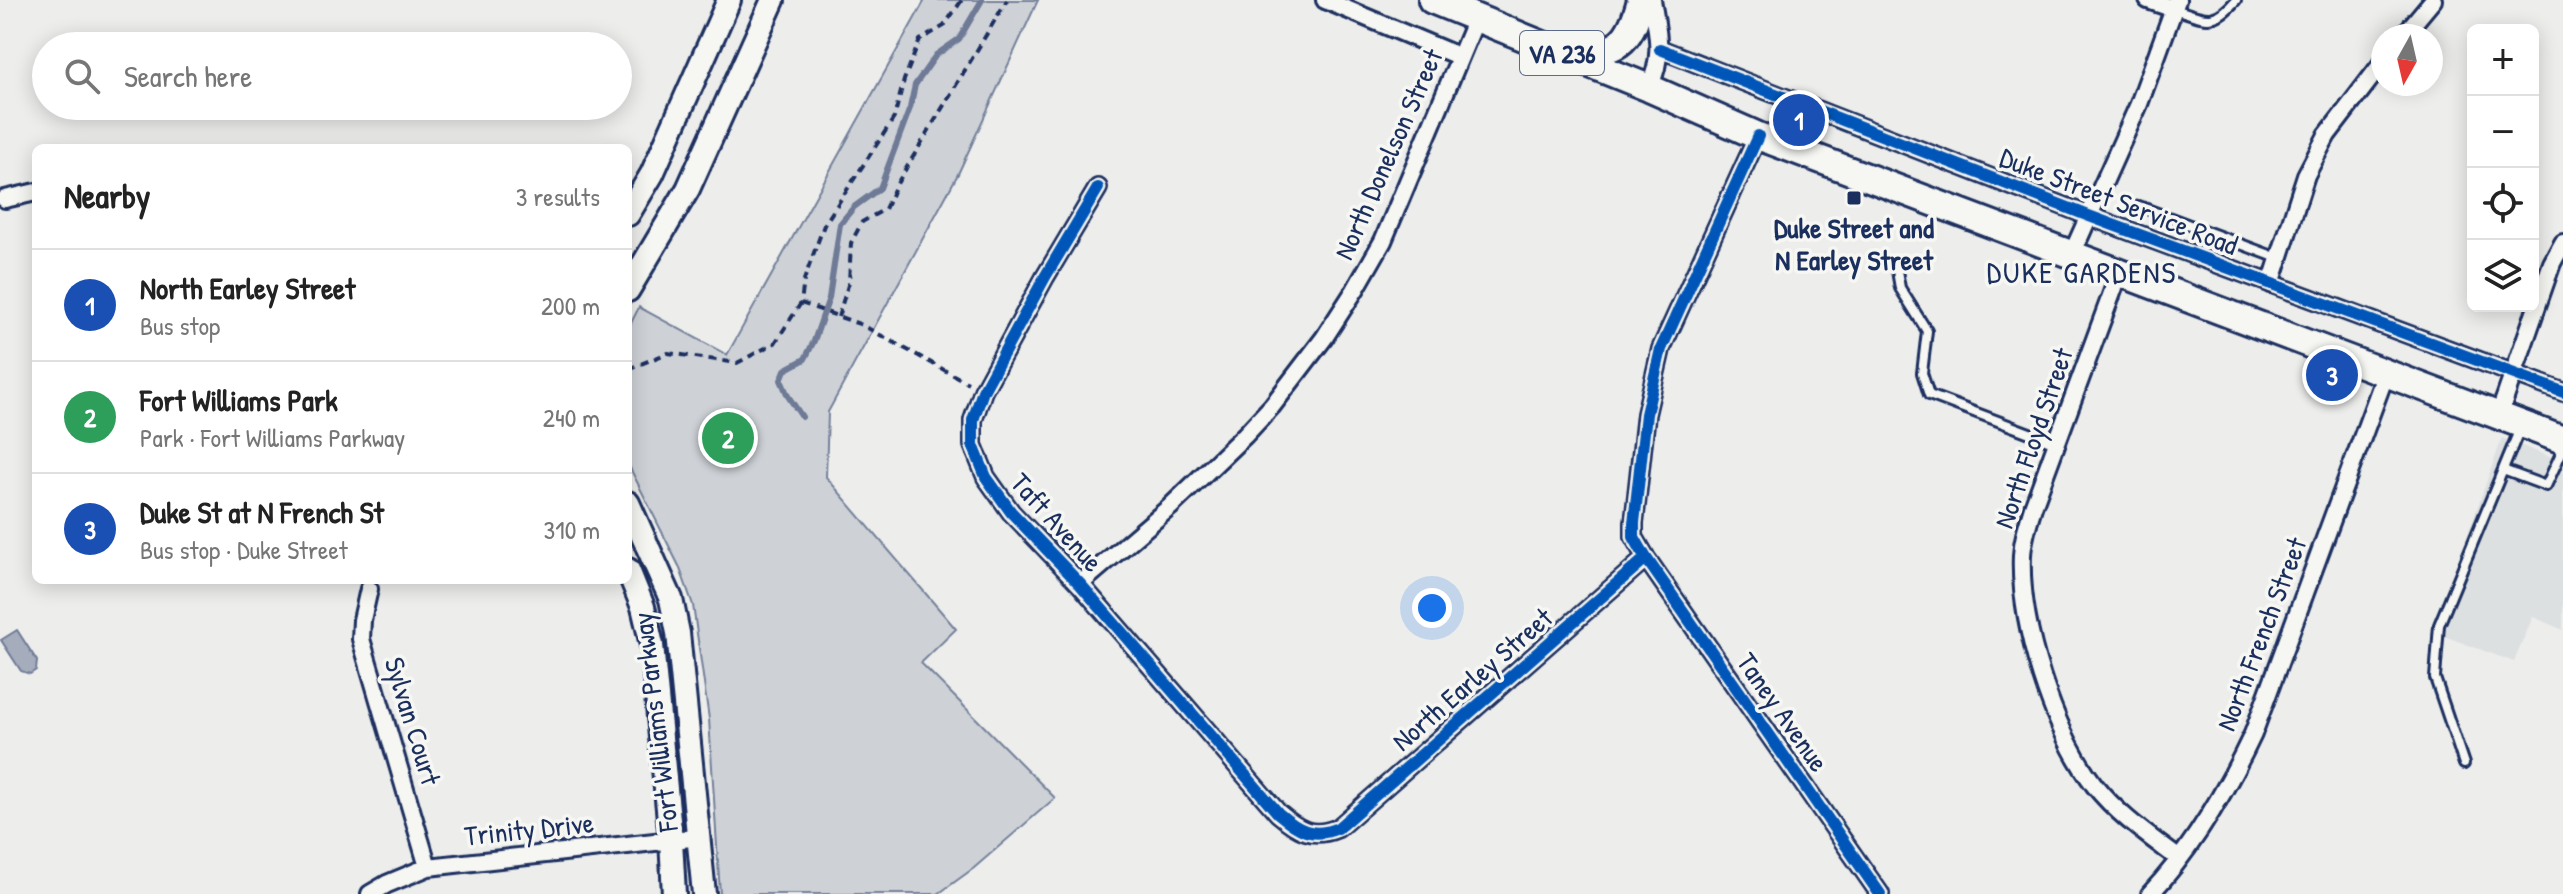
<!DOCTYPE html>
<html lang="en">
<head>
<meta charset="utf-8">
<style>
  :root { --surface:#fff; --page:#f2f2f2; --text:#222; --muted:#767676; --line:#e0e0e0; --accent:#1b2f5e }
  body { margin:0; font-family:"Patrick Hand",sans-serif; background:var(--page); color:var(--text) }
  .controls { position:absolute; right:24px; top:24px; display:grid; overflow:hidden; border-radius:12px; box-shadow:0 4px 20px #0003 }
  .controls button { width:72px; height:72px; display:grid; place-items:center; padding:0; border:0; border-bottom:2px solid var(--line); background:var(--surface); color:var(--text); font:40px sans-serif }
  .compass { position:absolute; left:2371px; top:24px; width:72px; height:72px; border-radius:50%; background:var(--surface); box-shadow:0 4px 20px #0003; rotate:188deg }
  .you { position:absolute; left:1432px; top:608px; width:28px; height:28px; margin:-20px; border:6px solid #fff; border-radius:50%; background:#1a73e8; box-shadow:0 0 0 12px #1a73e833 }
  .badge { display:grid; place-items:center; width:52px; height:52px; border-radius:50%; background:var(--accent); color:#fff; font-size:26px; font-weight:700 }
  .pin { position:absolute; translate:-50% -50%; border:4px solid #fff; box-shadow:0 2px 8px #0006 }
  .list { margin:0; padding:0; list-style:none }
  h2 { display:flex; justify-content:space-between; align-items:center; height:104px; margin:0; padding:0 32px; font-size:34px }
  h2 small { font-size:26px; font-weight:400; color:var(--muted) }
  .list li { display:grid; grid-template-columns:52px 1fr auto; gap:24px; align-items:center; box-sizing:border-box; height:112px; padding:0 32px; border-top:2px solid var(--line) }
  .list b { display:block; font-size:30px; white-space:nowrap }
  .list p { margin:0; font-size:26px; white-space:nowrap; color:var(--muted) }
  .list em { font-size:26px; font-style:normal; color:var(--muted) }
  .icon { flex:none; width:44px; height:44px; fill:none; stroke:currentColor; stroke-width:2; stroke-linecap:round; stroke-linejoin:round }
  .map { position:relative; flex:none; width:2563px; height:894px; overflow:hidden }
  .search { position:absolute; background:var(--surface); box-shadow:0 4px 20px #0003; left:32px; top:32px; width:600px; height:88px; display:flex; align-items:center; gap:20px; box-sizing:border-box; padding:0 28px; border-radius:44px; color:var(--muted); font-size:30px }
  .panel { position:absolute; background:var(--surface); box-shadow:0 4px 20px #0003; left:32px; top:144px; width:600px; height:440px; border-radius:12px }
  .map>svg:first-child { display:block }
  .built { fill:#dde0e1 }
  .green { fill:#ced2d7; stroke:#74809a; stroke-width:2 }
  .water { fill:#a5acbc; stroke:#6e7a96; stroke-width:2 }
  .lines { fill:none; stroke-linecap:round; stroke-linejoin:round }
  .stream { stroke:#6e7a96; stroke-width:6 }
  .lane-casing { stroke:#1b2f5e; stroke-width:14 }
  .street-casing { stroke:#1b2f5e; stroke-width:22 }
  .secondary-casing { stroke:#1b2f5e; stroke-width:28 }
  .primary-casing { stroke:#1b2f5e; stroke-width:32 }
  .path { stroke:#1b2f5e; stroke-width:4; stroke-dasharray:8 6; stroke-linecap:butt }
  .lane { stroke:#f6f6f2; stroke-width:8 }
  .street { stroke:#f6f6f2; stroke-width:16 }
  .secondary { stroke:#f6f6f2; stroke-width:22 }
  .primary { stroke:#f6f6f2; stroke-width:26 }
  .cycleway-casing { stroke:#f6f6f2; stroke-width:17 }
  .cycleway { stroke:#0057b8; stroke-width:12 }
  .poi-dot { fill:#1b2f5e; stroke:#f6f6f2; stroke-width:3 }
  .labels { text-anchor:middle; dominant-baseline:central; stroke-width:7; stroke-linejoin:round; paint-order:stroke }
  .shield { fill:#f6f6f2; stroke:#5d6b8a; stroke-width:2 }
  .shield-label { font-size:26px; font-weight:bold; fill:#1b2f5e }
  .street-label { font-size:28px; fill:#1b2f5e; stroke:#f6f6f2 }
  .poi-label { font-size:28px; font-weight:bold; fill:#1b2f5e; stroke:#f6f6f2 }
  .neighbourhood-label { font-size:30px; letter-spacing:2px; fill:#1b2f5e; stroke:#f6f6f2 }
</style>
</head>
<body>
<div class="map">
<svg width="2563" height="894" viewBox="0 0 2563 894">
  <rect width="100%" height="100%" fill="#edeeec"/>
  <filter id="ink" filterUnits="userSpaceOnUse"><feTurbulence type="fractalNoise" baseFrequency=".0125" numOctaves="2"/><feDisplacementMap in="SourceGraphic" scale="16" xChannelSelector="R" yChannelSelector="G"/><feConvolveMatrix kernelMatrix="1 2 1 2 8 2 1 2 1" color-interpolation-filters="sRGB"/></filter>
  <g filter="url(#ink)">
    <path class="built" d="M2502,438L2563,462V630L2533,617L2514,662L2433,632Z"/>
    <path class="green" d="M925,0H1038L958,174L828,412L826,477L956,629L921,663L1055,798L974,868L938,894H720L709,719L693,605L679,566L628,464V329L639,307L727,355Z"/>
    <path class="water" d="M17,630L37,661L36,670L30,674L21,671L1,640Z"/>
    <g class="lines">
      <path class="stream" d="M802,417L788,396L781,380L785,370L805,359L814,341L829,298L840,224L854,207L880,188L910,108L915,85L936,55L959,39L982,0"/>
      <g class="lane-casing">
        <path id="lane" d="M2174,9C2205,18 2213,27 2236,0
          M2139,206L2278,258
          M1896,265L1900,288L1927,331L1922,373L1929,395L2056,443
          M2503,470L2546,486L2563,449
          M2464,764L2435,678L2439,625L2521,426"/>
      </g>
      <g class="street-casing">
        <path id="street" d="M1325,0L1458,56
          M2148,0L2174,9
          M2403,36L2433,0
          M1660,49L2089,216L2563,392
          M1649,88C1664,55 1658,35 1652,0
          M1758,136L1661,349L1646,414L1634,523V537L1646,558L1880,894
          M1098,188L1045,277L983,391L973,420V445L986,477L1011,512L1080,584L1278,813C1298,830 1312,839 1338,828L1646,558
          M5,199L36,192
          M2071,256L2139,104L2177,0
          M2119,274L2033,507C2028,523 2023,538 2022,555C2019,624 2053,731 2095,786C2118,815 2149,836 2178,858
          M2271,284L2306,175L2327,135L2383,62
          M2499,415L2552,263L2563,243
          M1080,584L1170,507L1245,435L1272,406L1324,338L1355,290L1383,241L1476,19
          M369,589L362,620L361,639L428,867
          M370,894L387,884L428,867L700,837
          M2150,894C2193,848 2226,791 2253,734L2386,373"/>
      </g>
      <g class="secondary-casing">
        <path id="secondary" d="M628,214L652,174L729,0
          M628,290L688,189L773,0
          M628,503L671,599L678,633L704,894
          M628,570L643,607L652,645L671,840L674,894"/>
      </g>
      <g class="primary-casing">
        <path id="primary" d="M1432,0L1649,88L1758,136L2563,440
          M1572,55C1617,50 1629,47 1641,0"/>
      </g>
      <path class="path" d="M801,303L862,325L968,383
        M838,317L849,282L851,243L862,222L885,209L895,187L1007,0
        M628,369L668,353L737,363L775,343L801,303L804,280L824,225L894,118L904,80L920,40L944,26L962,0"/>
      <use href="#lane" class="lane"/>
      <use href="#street" class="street"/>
      <use href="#secondary" class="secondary"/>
      <use href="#primary" class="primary"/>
      <g class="cycleway-casing">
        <path id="cycleway" d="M1660,49L2089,216L2563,392
          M1758,136L1661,349L1646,414L1634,523V537L1646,558L1880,894
          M1098,188L1045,277L983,391L973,420V445L986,477L1011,512L1080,584L1278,813C1298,830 1312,839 1338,828L1646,558"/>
      </g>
      <use href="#cycleway" class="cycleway"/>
    </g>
  </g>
  <rect class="poi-dot" x="1846" y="190" width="16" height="16" rx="4"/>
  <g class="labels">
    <rect class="shield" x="1520" y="31" width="84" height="44" rx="6"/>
    <g class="shield-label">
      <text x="1562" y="53">VA 236</text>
    </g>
    <g class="street-label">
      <text transform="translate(1388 154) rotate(-66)">North Donelson Street</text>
      <text transform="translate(2119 201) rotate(21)">Duke Street Service Road</text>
      <text transform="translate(2033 438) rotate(-71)">North Floyd Street</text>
      <text transform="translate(1057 522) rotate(48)">Taft Avenue</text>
      <text transform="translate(2261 634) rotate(-69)">North French Street</text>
      <text transform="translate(1472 679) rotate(-41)">North Earley Street</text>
      <text transform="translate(1783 712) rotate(55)">Taney Avenue</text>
      <text transform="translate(413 721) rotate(73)">Sylvan Court</text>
      <text transform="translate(655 722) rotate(-97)">Fort Williams Parkway</text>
      <text transform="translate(529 829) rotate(-6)">Trinity Drive</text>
    </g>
    <g class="poi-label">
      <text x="1854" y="228">Duke Street and<tspan x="1854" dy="32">N Earley Street</tspan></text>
    </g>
    <g class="neighbourhood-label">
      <text x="2082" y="272">DUKE GARDENS</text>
    </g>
  </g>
</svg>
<div class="controls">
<button>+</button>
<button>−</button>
<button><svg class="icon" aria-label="locate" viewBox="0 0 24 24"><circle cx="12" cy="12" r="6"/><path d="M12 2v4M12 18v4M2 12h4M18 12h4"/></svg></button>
<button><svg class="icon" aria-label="layers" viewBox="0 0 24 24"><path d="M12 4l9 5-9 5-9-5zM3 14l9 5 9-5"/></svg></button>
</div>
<svg class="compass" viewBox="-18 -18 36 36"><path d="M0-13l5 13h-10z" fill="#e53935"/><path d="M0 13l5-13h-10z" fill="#767676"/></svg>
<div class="you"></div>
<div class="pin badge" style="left:1799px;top:120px;background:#1a4fb4">1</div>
<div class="pin badge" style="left:728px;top:438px;background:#2e9e5b">2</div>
<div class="pin badge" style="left:2332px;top:375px;background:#1a4fb4">3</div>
<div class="search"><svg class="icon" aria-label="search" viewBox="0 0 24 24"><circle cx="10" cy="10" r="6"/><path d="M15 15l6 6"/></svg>Search here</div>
<section class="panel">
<h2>Nearby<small>3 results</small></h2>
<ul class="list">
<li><span class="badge" style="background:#1a4fb4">1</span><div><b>North Earley Street</b><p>Bus stop</p></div><em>200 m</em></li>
<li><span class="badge" style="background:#2e9e5b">2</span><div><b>Fort Williams Park</b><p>Park · Fort Williams Parkway</p></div><em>240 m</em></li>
<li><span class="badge" style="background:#1a4fb4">3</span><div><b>Duke St at N French St</b><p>Bus stop · Duke Street</p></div><em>310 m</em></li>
</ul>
</section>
</div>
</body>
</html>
